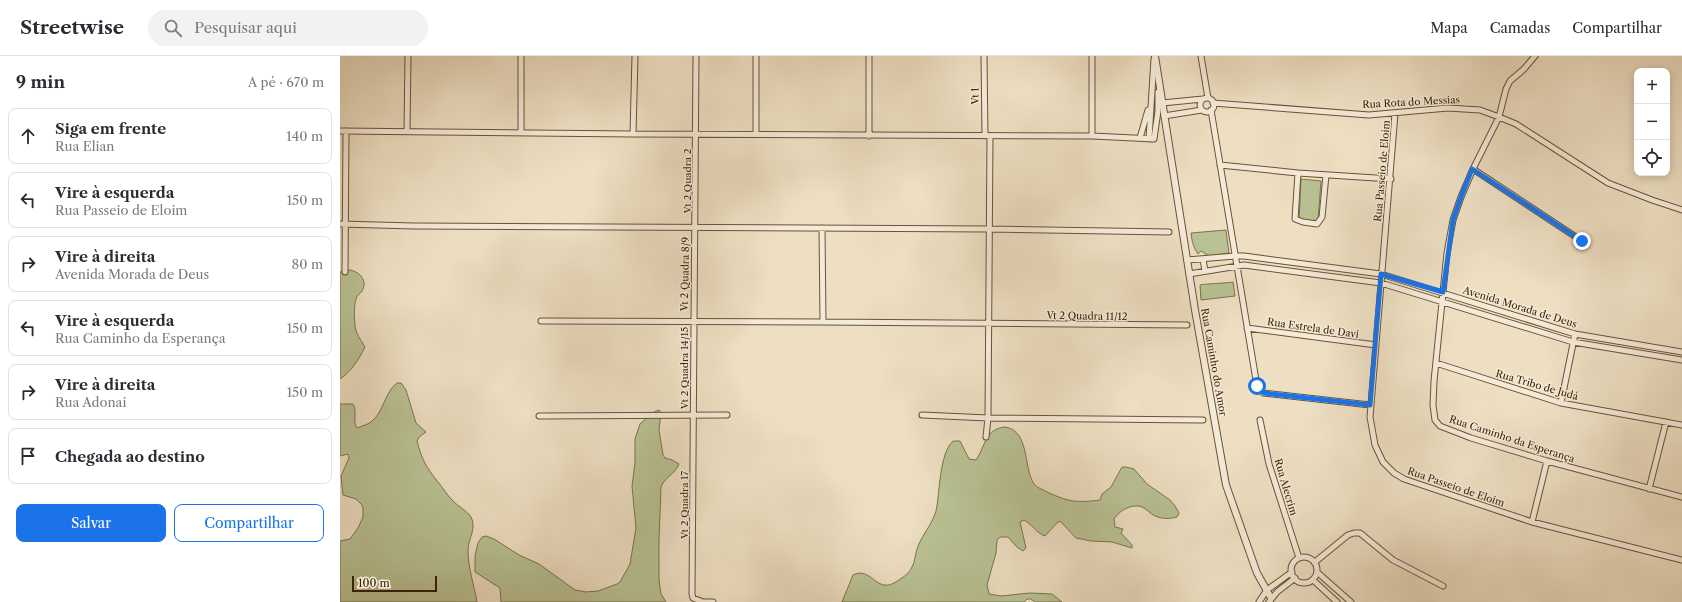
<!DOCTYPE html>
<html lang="pt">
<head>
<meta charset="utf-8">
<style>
  :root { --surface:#fff; --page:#f2f2f3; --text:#2b2b33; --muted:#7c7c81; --line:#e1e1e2; --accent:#1a73e8 }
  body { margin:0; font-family:"Libre Caslon Text",serif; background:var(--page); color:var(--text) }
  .controls { position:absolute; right:12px; top:12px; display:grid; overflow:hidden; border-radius:8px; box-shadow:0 2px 10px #0003 }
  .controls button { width:36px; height:36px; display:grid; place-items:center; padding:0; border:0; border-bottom:1px solid var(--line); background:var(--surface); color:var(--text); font:20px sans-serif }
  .scale { position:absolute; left:12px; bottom:10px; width:85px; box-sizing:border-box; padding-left:4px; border:2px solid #3f2305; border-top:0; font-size:11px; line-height:14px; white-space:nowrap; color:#3f2305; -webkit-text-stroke:3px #f4ead8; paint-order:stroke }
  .stop { position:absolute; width:12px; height:12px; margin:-9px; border:3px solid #1a73e8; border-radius:50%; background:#fff }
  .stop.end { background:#1a73e8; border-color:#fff; box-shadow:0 1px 4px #0008 }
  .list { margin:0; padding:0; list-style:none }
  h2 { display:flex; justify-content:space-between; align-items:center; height:52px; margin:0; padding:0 16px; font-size:17px }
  h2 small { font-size:13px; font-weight:400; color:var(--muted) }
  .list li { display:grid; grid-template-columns:26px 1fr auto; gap:12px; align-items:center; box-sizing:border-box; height:56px; margin:0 8px 8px; padding:0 8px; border:1px solid var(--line); border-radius:8px }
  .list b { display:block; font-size:15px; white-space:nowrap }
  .list p { margin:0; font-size:13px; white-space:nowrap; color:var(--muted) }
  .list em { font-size:13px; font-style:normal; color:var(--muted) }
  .actions { display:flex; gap:8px; padding:12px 16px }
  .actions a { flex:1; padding:9px 0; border:1px solid var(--accent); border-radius:8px; text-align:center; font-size:14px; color:var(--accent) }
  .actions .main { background:var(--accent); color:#fff }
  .icon { flex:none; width:22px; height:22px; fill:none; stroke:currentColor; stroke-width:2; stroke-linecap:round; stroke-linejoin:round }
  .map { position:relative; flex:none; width:1342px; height:546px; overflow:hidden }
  header { display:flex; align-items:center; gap:24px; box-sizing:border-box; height:56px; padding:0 20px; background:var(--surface); border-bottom:1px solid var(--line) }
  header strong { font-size:19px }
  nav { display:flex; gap:22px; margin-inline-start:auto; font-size:14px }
  .search { width:280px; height:36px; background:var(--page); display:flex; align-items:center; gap:10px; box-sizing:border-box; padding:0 14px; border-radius:22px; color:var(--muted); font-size:15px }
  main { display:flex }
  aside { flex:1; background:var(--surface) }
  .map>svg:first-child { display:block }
  .green { fill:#b9c294; stroke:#7c724c }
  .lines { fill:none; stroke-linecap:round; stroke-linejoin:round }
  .minor-casing { stroke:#6b5234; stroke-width:7 }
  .tertiary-casing { stroke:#6b5234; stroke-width:8 }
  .minor { stroke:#f4ead8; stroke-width:5 }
  .tertiary { stroke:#f4ead8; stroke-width:6 }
  .route { stroke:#1a73e8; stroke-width:5 }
  .labels { text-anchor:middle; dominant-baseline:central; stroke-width:3; stroke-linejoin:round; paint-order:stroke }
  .street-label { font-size:10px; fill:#3f2305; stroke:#f4ead8 }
</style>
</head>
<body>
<header>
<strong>Streetwise</strong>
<div class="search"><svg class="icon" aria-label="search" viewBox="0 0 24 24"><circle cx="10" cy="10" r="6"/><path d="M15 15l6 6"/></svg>Pesquisar aqui</div>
<nav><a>Mapa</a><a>Camadas</a><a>Compartilhar</a></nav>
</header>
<main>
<aside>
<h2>9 min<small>A pé · 670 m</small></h2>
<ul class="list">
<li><svg class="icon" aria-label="ahead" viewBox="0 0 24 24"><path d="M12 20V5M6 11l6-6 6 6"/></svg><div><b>Siga em frente</b><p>Rua Elian</p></div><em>140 m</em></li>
<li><svg class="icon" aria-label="left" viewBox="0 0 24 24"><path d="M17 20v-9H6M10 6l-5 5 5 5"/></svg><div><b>Vire à esquerda</b><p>Rua Passeio de Eloim</p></div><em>150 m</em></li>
<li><svg class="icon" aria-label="right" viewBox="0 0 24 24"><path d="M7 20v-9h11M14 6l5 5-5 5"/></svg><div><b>Vire à direita</b><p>Avenida Morada de Deus</p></div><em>80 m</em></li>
<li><svg class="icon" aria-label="left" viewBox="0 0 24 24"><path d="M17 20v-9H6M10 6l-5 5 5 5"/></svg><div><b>Vire à esquerda</b><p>Rua Caminho da Esperança</p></div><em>150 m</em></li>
<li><svg class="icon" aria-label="right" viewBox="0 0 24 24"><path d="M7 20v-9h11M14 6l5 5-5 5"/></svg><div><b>Vire à direita</b><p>Rua Adonai</p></div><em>150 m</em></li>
<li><svg class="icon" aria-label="arrive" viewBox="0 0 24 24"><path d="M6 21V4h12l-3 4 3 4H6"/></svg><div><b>Chegada ao destino</b></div></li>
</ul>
<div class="actions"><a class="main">Salvar</a><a>Compartilhar</a></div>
</aside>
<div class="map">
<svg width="1342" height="546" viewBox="0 0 1342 546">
  <rect width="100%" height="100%" fill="#eedfc3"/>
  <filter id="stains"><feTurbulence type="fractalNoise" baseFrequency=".005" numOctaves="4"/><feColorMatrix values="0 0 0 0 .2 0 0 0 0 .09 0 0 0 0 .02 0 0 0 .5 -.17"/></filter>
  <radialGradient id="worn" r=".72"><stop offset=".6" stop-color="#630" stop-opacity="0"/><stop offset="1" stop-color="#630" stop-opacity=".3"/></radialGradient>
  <path class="green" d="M961,123L981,125L978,165H959Z
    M886,174L889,197L869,200L861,195L858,198C853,191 852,185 851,177Z
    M10,214C20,216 28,225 22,235C20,238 17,239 16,243C14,249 14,261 15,268C15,277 21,284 25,291C19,303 11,316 0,323V216Z
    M893,226L895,240L861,244L860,229C862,228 888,227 893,226Z
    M57,327H61L66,334L76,367L86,376L79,381L77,385C82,404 86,411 98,426C103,432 107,439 113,445C119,451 127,455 131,461C137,472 128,483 128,494C128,512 134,529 137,546H0V485L10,483L18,472L23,461V452L22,449L16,443L3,439L1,420L9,402L8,398L0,400V348H13C18,356 12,365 17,372C21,370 27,369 31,366C44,356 44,337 57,327Z
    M319,354L321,357L319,374L323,399L325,402L332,404L339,408C335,418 324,422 321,431L319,483V524L321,538L326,546H161L160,532L135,516V500L138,487L142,481L146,480L154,483L179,499L199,508L235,534L246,536L258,535L277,528L280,526L290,508L296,472L292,430L295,407V383L300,368L312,357Z
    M665,371C690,375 683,411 694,428C697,432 702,433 707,436C729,446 736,447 760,444L762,438L771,431L782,411H786L794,413L807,428L830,444L835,450L839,457L837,461C830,463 822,463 815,460C810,458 807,453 802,451C792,447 779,455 774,463L775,471L783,473L781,477L792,489V492L772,486L751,485L736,482L720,465L717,467L705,480C696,477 692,468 684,464L680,466L686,492L683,495L677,491L668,481H660L657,484L656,497L647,529L649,538L661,540L690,537L712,538L722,546H695L691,543H687L684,546H502L513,519C531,510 536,537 554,527C561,523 569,518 572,511C575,506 575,499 577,493C581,480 592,469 596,455C600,437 599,398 613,385H620L629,403L636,404C646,389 645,373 665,371Z"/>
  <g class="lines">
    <g class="minor-casing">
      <path id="minor" d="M356,0L352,538L353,542L363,546H373
        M529,0V80
        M644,0L645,80
        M752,0V80
        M861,0L868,42
        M1195,0L1184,13L1170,25L1166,33L1159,61L1133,113L1121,141L1113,164L1107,197L1094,325L1093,349L1095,364L1100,370L1131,382L1207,405L1342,441
        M860 49a7 7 0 1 1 14 0a7 7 0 1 1-14 0Z
        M822,47L863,43
        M873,47L1029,59L1108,52L1140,54L1159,61L1176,68L1268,127L1312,144L1342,154
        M871,54L917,330L923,337L1030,349
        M1055,58L1030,361L1035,389L1043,406L1054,417L1064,423L1192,466L1342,504
        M824,60L862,54
        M0,75L293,78L752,80L814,83L818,55V36
        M67,75L68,0
        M181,77V0
        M293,78L295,0
        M416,78V0
        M800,82L808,54
        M809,83L814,3
        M880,109L958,117L1051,123
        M1133,113L1242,185
        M958,117L955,163L963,166L977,168L982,161L986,119
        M0,168L74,170L649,173L829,176
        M482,172L483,266
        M863,203L865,215
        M847,204L895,200H904L1041,218L1235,278L1342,296
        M5,216L6,75
        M849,218L904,209L1041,227L1233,286L1342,304
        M201,265L483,266L847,269
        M907,272L1036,289
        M1096,307L1221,347L1342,369
        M1221,347L1235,278
        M582,359L648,362L863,364
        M199,360L387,359
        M920,364L929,408L959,502
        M646,381L648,362L650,80
        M1309,433L1326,366
        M1192,466L1207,405
        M951 514a13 13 0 1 1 26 0a13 13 0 1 1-26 0Z
        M975,506L1008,479L1014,477H1020L1053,504L1103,530
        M977,516L1011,546
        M973,524L997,546
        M919,546L927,534L952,516
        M929,546L937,536L955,522"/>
    </g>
    <g class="tertiary-casing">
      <path id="tertiary" d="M815,0L855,254L886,429L912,503L917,517L931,542"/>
    </g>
    <use href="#minor" class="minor"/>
    <use href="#tertiary" class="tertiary"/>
  </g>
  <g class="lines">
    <path class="route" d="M917,330L924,337L1030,349L1041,218L1103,236L1113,164L1121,141L1132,113L1242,185"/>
  </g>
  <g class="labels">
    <g class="street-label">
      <text transform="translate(635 40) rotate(-91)">Vt 1</text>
      <text transform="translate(1071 46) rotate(-3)">Rua Rota do Messias</text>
      <text transform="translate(1042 115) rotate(-85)">Rua Passeio de Eloim</text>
      <text transform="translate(347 125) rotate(-90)">Vt 2 Quadra 2</text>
      <text transform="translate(345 218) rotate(-89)">Vt 2 Quadra 8/9</text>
      <text transform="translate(1180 251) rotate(17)">Avenida Morada de Deus</text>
      <text transform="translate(747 260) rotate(1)">Vt 2 Quadra 11/12</text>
      <text transform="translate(973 272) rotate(8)">Rua Estrela de Davi</text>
      <text transform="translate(874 306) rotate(80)">Rua Caminho do Amor</text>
      <text transform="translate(344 312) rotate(-90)">Vt 2 Quadra 14/15</text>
      <text transform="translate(1197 329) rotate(16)">Rua Tribo de Judá</text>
      <text transform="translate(1172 383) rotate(18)">Rua Caminho da Esperança</text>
      <text transform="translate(946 431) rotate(74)">Rua Alecrim</text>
      <text transform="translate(1116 431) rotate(19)">Rua Passeio de Eloim</text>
      <text transform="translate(344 449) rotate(-90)">Vt 2 Quadra 17</text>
    </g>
  </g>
  <rect width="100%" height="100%" filter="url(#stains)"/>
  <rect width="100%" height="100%" fill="url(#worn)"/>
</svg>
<div class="controls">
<button>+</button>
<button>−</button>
<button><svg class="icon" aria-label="locate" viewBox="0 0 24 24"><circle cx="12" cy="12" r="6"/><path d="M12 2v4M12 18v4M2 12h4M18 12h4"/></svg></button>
</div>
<div class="scale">100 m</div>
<div class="stop" style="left:917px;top:330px"></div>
<div class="stop end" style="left:1242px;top:185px"></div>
</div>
</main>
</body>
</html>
